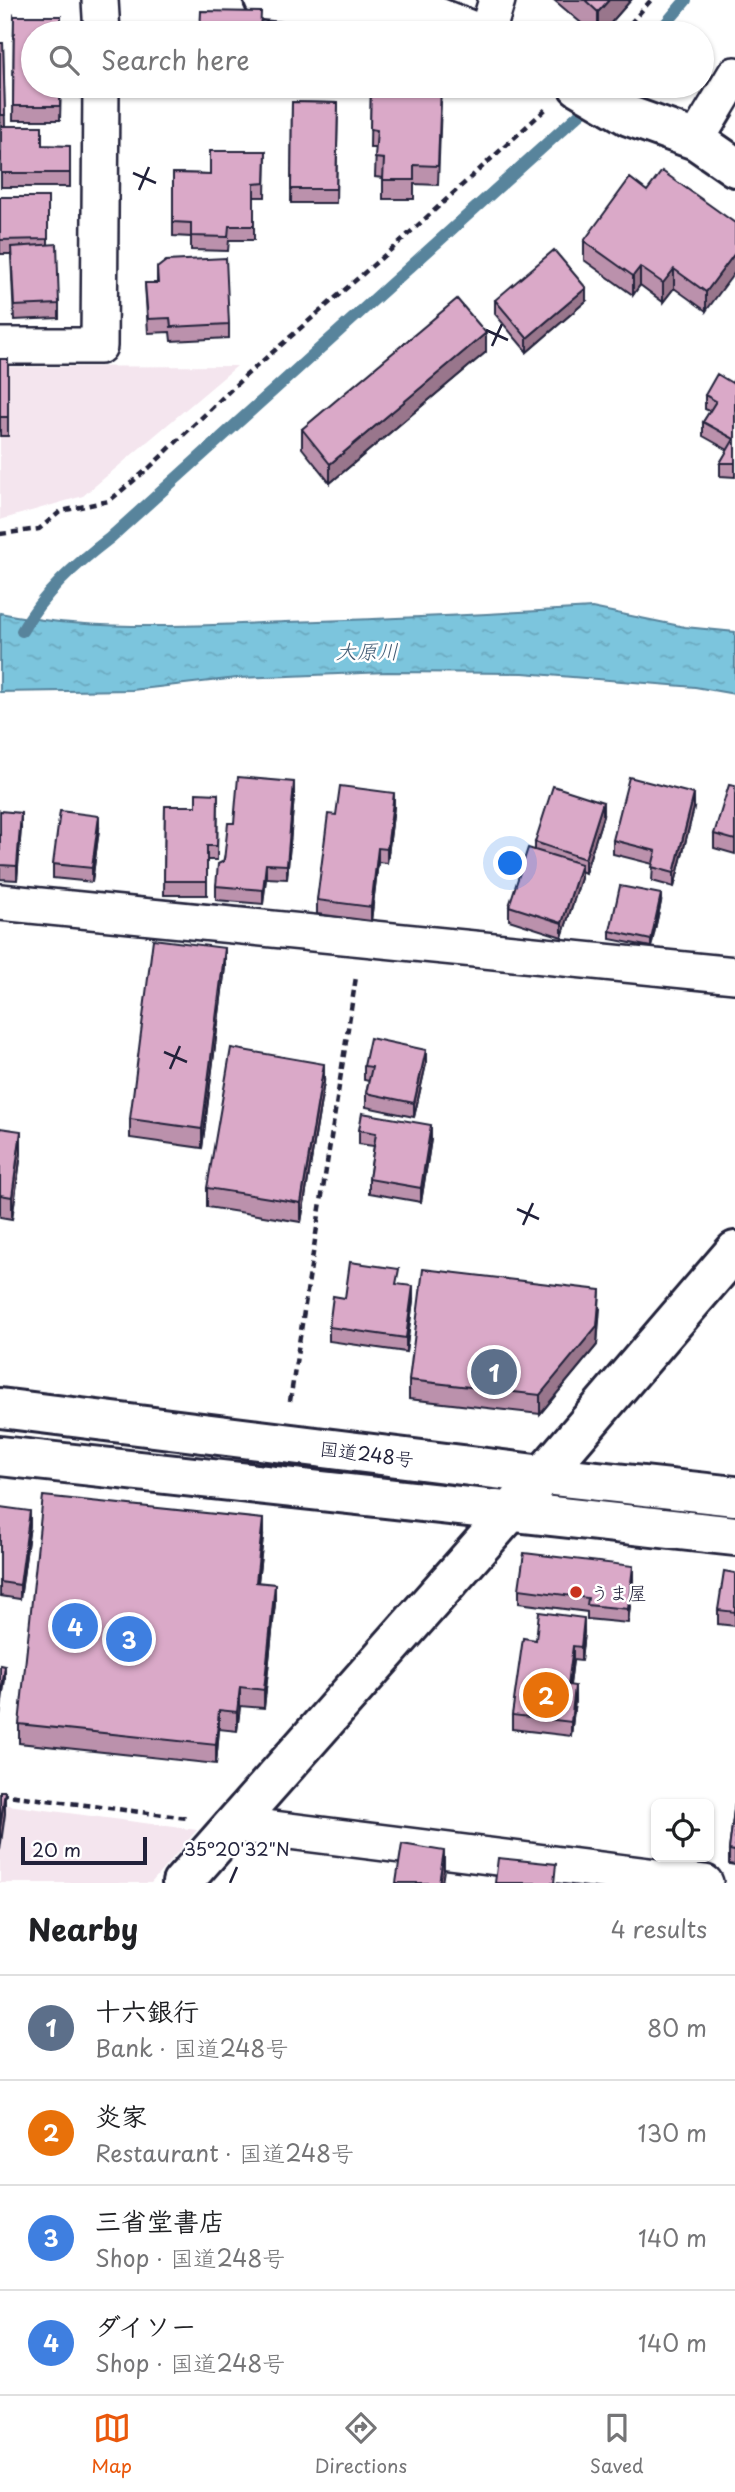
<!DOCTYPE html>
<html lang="en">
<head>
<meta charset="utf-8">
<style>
  :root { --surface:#fff; --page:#f2f2f2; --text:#202124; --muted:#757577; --line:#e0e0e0; --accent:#ea580c }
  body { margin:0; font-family:"Playpen Sans","Klee One",sans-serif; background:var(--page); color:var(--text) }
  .controls { position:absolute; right:21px; bottom:21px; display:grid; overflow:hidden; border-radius:10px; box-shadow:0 2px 5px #0004 }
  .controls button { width:63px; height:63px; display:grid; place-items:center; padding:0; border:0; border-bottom:2px solid var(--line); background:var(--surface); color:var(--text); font:35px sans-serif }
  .scale { position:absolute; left:21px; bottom:18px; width:126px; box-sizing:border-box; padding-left:7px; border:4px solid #22223b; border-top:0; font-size:19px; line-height:24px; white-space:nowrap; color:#22223b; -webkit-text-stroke:5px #fff; paint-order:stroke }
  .you { position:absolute; left:511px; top:864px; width:24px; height:24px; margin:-18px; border:5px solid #fff; border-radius:50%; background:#1a73e8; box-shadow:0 0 0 10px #1a73e833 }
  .badge { display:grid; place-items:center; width:46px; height:46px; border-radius:50%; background:var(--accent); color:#fff; font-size:23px; font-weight:700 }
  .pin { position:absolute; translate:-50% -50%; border:4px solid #fff; box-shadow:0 2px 7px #0006 }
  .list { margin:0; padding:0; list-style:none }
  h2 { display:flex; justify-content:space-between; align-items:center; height:91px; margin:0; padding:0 28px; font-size:30px }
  h2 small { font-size:23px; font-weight:400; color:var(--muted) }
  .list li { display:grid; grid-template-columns:46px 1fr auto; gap:21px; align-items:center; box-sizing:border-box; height:105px; padding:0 28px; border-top:2px solid var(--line) }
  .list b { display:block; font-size:26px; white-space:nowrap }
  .list p { margin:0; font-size:23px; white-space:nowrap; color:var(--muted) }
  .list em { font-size:23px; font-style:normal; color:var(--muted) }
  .icon { flex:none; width:38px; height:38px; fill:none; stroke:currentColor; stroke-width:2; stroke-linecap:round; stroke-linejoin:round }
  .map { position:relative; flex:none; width:735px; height:1883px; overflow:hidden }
  .search { position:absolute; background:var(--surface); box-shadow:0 2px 5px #0004; left:21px; right:21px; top:21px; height:77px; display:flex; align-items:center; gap:18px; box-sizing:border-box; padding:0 24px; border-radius:38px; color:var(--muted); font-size:26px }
  .sheet { height:511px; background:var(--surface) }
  nav { display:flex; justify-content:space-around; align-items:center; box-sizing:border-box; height:98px; border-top:2px solid var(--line); background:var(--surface); font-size:19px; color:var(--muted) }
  nav a { display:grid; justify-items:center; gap:4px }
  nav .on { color:var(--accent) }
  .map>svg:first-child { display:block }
  .built { fill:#f4e5ee }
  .water { fill:url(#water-ripples); stroke:#58849c; stroke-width:2 }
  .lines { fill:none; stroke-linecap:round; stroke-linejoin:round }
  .stream { stroke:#58849c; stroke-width:12 }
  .street-casing { stroke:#22223b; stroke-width:40 }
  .secondary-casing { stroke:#22223b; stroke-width:44 }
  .highway-casing { stroke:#22223b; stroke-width:44 }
  .path { stroke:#22223b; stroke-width:4.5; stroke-dasharray:7 5; stroke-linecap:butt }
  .street { stroke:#fff; stroke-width:35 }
  .secondary { stroke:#fff; stroke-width:38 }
  .highway { stroke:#fff; stroke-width:38 }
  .wall { fill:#bb91ac; stroke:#22223b; stroke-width:2 }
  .shaded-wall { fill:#99768c; stroke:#22223b; stroke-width:2 }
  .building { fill:#daa9c8; stroke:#22223b; stroke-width:2 }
  .ticks { fill:none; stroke:#22223b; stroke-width:2.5 }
  .poi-dot { fill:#c8321e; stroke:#fff; stroke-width:2.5 }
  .labels { text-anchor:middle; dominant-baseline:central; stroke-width:5; stroke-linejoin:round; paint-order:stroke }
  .street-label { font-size:19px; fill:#22223b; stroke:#fff }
  .poi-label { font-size:19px; fill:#22223b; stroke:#fff; text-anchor:start }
  .water-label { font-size:21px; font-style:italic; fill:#425b74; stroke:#fff }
  .ticks-label { font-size:18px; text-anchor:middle; fill:#22223b; stroke:#fff; stroke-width:5; stroke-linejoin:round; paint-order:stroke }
</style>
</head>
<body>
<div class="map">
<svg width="735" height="1883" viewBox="0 0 735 1883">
  <defs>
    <pattern id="water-ripples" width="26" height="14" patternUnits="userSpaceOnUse" patternTransform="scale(1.75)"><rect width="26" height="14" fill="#7cc5dd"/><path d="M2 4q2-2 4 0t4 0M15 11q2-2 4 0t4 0" fill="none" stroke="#6ba9bf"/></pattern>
  </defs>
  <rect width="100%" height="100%" fill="#fff"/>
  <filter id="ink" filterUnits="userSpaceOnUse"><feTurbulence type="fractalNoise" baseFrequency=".0143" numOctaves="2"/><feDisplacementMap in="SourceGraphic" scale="14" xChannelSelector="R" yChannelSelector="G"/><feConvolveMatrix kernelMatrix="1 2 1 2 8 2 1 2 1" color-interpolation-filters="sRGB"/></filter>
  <g filter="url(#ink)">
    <path class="built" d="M237,366L83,496L0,520V367Z
      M0,1804L197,1830L151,1883H0Z"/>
    <path class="water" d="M592,608L685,627L735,632V694L695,687L523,673L387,672L237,678L132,690L0,692V613C93,632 191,626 285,622C388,619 490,614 592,608Z"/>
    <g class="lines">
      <path class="stream" d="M658,33L686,0
        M22,631C43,593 76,564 110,538L595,100"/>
      <g class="street-casing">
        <path id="street" d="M100,0L102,33
          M487,33L497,0
          M696,140L735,75
          M0,346H99L101,86
          M0,902L735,975
          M233,1824L705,1883"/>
      </g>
      <g class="secondary-casing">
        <path id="secondary" d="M264,0L434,16L477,33
          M578,86L629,116L696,140L735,167
          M182,1883L543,1475L735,1251"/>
      </g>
      <g class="highway-casing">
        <path id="highway" d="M0,1408L543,1475L735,1496
          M0,1456L735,1536"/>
      </g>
      <path class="path" d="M622,33L651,0
        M0,534L39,529L61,511L109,501L149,468L244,377L394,247L547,108
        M290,1401L356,977
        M0,1794L187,1818"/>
      <use href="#street" class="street"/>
      <use href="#secondary" class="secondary"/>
      <use href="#highway" class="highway"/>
    </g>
    <path class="wall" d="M554,0H631L602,33H593Z
      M14,16L61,86L60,120H13Z
      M0,43H3L5,126L42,146H70V187H1Z
      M199,86H259V88Z
      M371,86L441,102L438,185L414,184V199H383V178L375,177L376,148H370Z
      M292,102L338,103L336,203H291Z
      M266,151L265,197H254V240H229L228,251L191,250V237L173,236V173L210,174Z
      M647,191L735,223L706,311L674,288L663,302L640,285L633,295L584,260V241Z
      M0,197H48V245L59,304V318L14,320L11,254H0Z
      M157,268L229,324V338L171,341L170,332L148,333L145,283H157Z
      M495,300L586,301L527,352L495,314Z
      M486,352L330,483L302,448V429Z
      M0,359H8V436H0Z
      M735,378V477L720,476V463L728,450L703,436V422L710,411L705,409V395L732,383Z
      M735,786V854L714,848V834Z
      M218,794L217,860H207V895H164L165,806H196Z
      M294,796L287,879L266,878L263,904L216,900V886L234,823Z
      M394,807L387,863L378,862L371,921L317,914V900L336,815Z
      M694,808L674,887L652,881L653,864L613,854V840Z
      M0,811L21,827L17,880L0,879Z
      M603,816L585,873L581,871V878L562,937L509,920V906L535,850V842Z
      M99,829L92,882L53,878V864Z
      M661,902L651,947L610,939V931Z
      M225,967L202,1148L130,1138V1119Z
      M426,1064L414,1117L366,1107V1093L369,1081L364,1080V1066Z
      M324,1082L301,1222L207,1207V1188Z
      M0,1128L21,1153L12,1219L0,1217Z
      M359,1130L431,1139L421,1202L369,1193V1179L374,1146L359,1144Z
      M345,1298L413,1300L406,1352L329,1341V1327Z
      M600,1309L597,1345L540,1414L409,1399V1380Z
      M0,1507L30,1525L20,1599L0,1596Z
      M263,1537L258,1582L275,1603L264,1708L240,1706L237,1731L219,1729L216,1764L19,1743V1724Z
      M735,1573V1626L718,1624V1610Z
      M633,1580L628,1623L587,1619V1612L519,1603V1589Z
      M584,1632L581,1661L573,1660L570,1685L575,1700L571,1736L512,1729V1715L536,1640Z
      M735,1802V1865L729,1864V1850Z"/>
    <path class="shaded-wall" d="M609,0H631L602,33H598V12Z
      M735,253V272L706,311V292Z
      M640,267V285L633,295V276Z
      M674,269V288L663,302V283Z
      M586,288V301L527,352V338Z
      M486,333V352L330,483V464Z
      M294,782V796L287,879V865Z
      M394,793V807L387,863V849Z
      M694,794V808L674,887V873Z
      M603,802V816L585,873V859Z
      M21,813V827L17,880V866Z
      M99,816V829L92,882V868Z
      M378,848V862L371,921V907Z
      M266,864V878L263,904V890Z
      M581,864V878L562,937V923Z
      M661,894V902L651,947V940Z
      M225,948V967L202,1148V1129Z
      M426,1050V1064L414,1117V1103Z
      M324,1064V1082L301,1222V1203Z
      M431,1125V1139L421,1202V1188Z
      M21,1131V1153L12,1219V1197Z
      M413,1286V1300L406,1352V1338Z
      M600,1290L597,1345L540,1414V1395Z
      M30,1511V1525L20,1599V1585Z
      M263,1519V1537L256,1600V1582Z
      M633,1566V1580L628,1623V1609Z
      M275,1584V1603L264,1708V1690Z
      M584,1618V1632L581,1661V1647Z
      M573,1646V1660L568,1699V1685Z
      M5,1666V1680L0,1715V1701Z
      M575,1686V1700L571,1736V1722Z
      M240,1687V1706L237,1731V1712Z
      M219,1710V1729L216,1764V1745Z
      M5,1791V1814L0,1850V1827Z
      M444,1851V1870L442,1883H439Z"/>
    <path class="building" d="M585,0H609L598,12Z
      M201,11L261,12L260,33H200Z
      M14,16H61V33H33V86H60V106H13Z
      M396,30L433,31V33H396Z
      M0,43H3L5,115H0Z
      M371,86H441L438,166L414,165V180H383L384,159L375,158L377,130L370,129Z
      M292,102L338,103L336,189H291Z
      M1,126H42V145L70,146V173H1Z
      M210,151H266L265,183L254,184V226H229L228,237L191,236V223L173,222V173L210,174Z
      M662,171L735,223V253L706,292L674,269L663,283L640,267L633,276L584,241L630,178L647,191Z
      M0,197H48V239L0,240Z
      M57,244L59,304L14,306L11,247Z
      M554,250L586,288L527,338L495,300Z
      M226,258L229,324L171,327L170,318L148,319L145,283H158L157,268L166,261Z
      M457,299L486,333L330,464L302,429Z
      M0,359H8V417H0Z
      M717,374L732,383L735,378V463H720L734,439L703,422L716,401L705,395Z
      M238,777L294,782L287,865L266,864L263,890L216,886L218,864L224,861L228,823H234Z
      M629,777L694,794L674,873L652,867L656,851L613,840Z
      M729,785L735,786V840L714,834Z
      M340,786L394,793L387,849L378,848L371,907L317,900L328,814L336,815Z
      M553,786L603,802L585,859L535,842Z
      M196,793L218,794L217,846H207V881H164L165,806H196Z
      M0,811L21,813L17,866L0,865Z
      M60,811L99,816L92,868L53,864Z
      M528,848L581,864L562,923L509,906Z
      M620,886L661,894L651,940L610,931Z
      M153,939L225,948L202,1129L130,1119Z
      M370,1038L426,1050L414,1103L366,1093L372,1067L364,1066Z
      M231,1048L324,1064L301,1203L207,1188Z
      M362,1113L431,1125L421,1188L369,1179L376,1133L359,1130Z
      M0,1128L21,1131L12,1197L0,1195Z
      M350,1262L399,1269L396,1284L413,1286L406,1338L329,1327L333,1296L345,1298Z
      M423,1269L600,1290L597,1326L540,1395L409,1380Z
      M43,1496L263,1519L256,1582L275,1584L264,1690L240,1687L237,1712L219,1710L216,1745L19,1724Z
      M0,1507L30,1511L20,1585L0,1582Z
      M524,1553L633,1566L628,1609L587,1605L588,1598L519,1589Z
      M724,1571L735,1573V1612L718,1610Z
      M539,1612L584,1618L581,1647L573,1646L568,1685L575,1686L571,1722L512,1715L523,1638L536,1640Z
      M0,1665L5,1666L0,1701Z
      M0,1791H5L0,1827Z
      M735,1802V1851L729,1850Z
      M402,1844L444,1851L439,1883H396Z
      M498,1858L556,1864L554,1883H495Z"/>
  </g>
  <path class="ticks" d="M133,173L156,183M139,190L149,167M486,330L508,340M492,346L502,324M164,1052L187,1062M170,1069L180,1046M517,1209L539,1219M523,1225L533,1203M230,1883L237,1867"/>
  <circle class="poi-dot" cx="576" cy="1592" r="7"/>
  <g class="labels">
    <g class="street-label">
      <text transform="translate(367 1453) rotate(7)">国道248号</text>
    </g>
    <g class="poi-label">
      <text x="590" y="1592">うま屋</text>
    </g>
    <g class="water-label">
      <text x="367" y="650">大原川</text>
    </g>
  </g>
  <g class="ticks-label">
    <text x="237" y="1856">35°20'32"N</text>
  </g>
</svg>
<div class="controls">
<button><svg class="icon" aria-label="locate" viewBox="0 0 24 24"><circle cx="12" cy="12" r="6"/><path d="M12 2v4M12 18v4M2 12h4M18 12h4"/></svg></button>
</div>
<div class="scale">20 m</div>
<div class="you"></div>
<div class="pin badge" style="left:494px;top:1372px;background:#5c6f8a">1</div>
<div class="pin badge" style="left:546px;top:1695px;background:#e8710a">2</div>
<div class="pin badge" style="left:129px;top:1639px;background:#3f7fe0">3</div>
<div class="pin badge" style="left:75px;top:1626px;background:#3f7fe0">4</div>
<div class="search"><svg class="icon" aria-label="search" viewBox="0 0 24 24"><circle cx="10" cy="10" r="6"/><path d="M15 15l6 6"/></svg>Search here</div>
</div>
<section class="sheet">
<h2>Nearby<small>4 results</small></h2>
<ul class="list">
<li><span class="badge" style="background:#5c6f8a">1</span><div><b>十六銀行</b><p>Bank · 国道248号</p></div><em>80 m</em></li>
<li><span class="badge" style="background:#e8710a">2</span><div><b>炎家</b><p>Restaurant · 国道248号</p></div><em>130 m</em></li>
<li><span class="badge" style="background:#3f7fe0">3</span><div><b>三省堂書店</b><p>Shop · 国道248号</p></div><em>140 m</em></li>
<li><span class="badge" style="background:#3f7fe0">4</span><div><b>ダイソー</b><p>Shop · 国道248号</p></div><em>140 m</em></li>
</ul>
</section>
<nav>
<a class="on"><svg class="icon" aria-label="map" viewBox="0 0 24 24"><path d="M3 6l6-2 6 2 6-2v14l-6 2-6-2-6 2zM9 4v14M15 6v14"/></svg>Map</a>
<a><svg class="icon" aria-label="directions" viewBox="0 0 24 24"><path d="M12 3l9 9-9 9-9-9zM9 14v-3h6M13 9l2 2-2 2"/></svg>Directions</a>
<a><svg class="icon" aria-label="saved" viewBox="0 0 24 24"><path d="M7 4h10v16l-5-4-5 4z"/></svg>Saved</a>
</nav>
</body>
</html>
